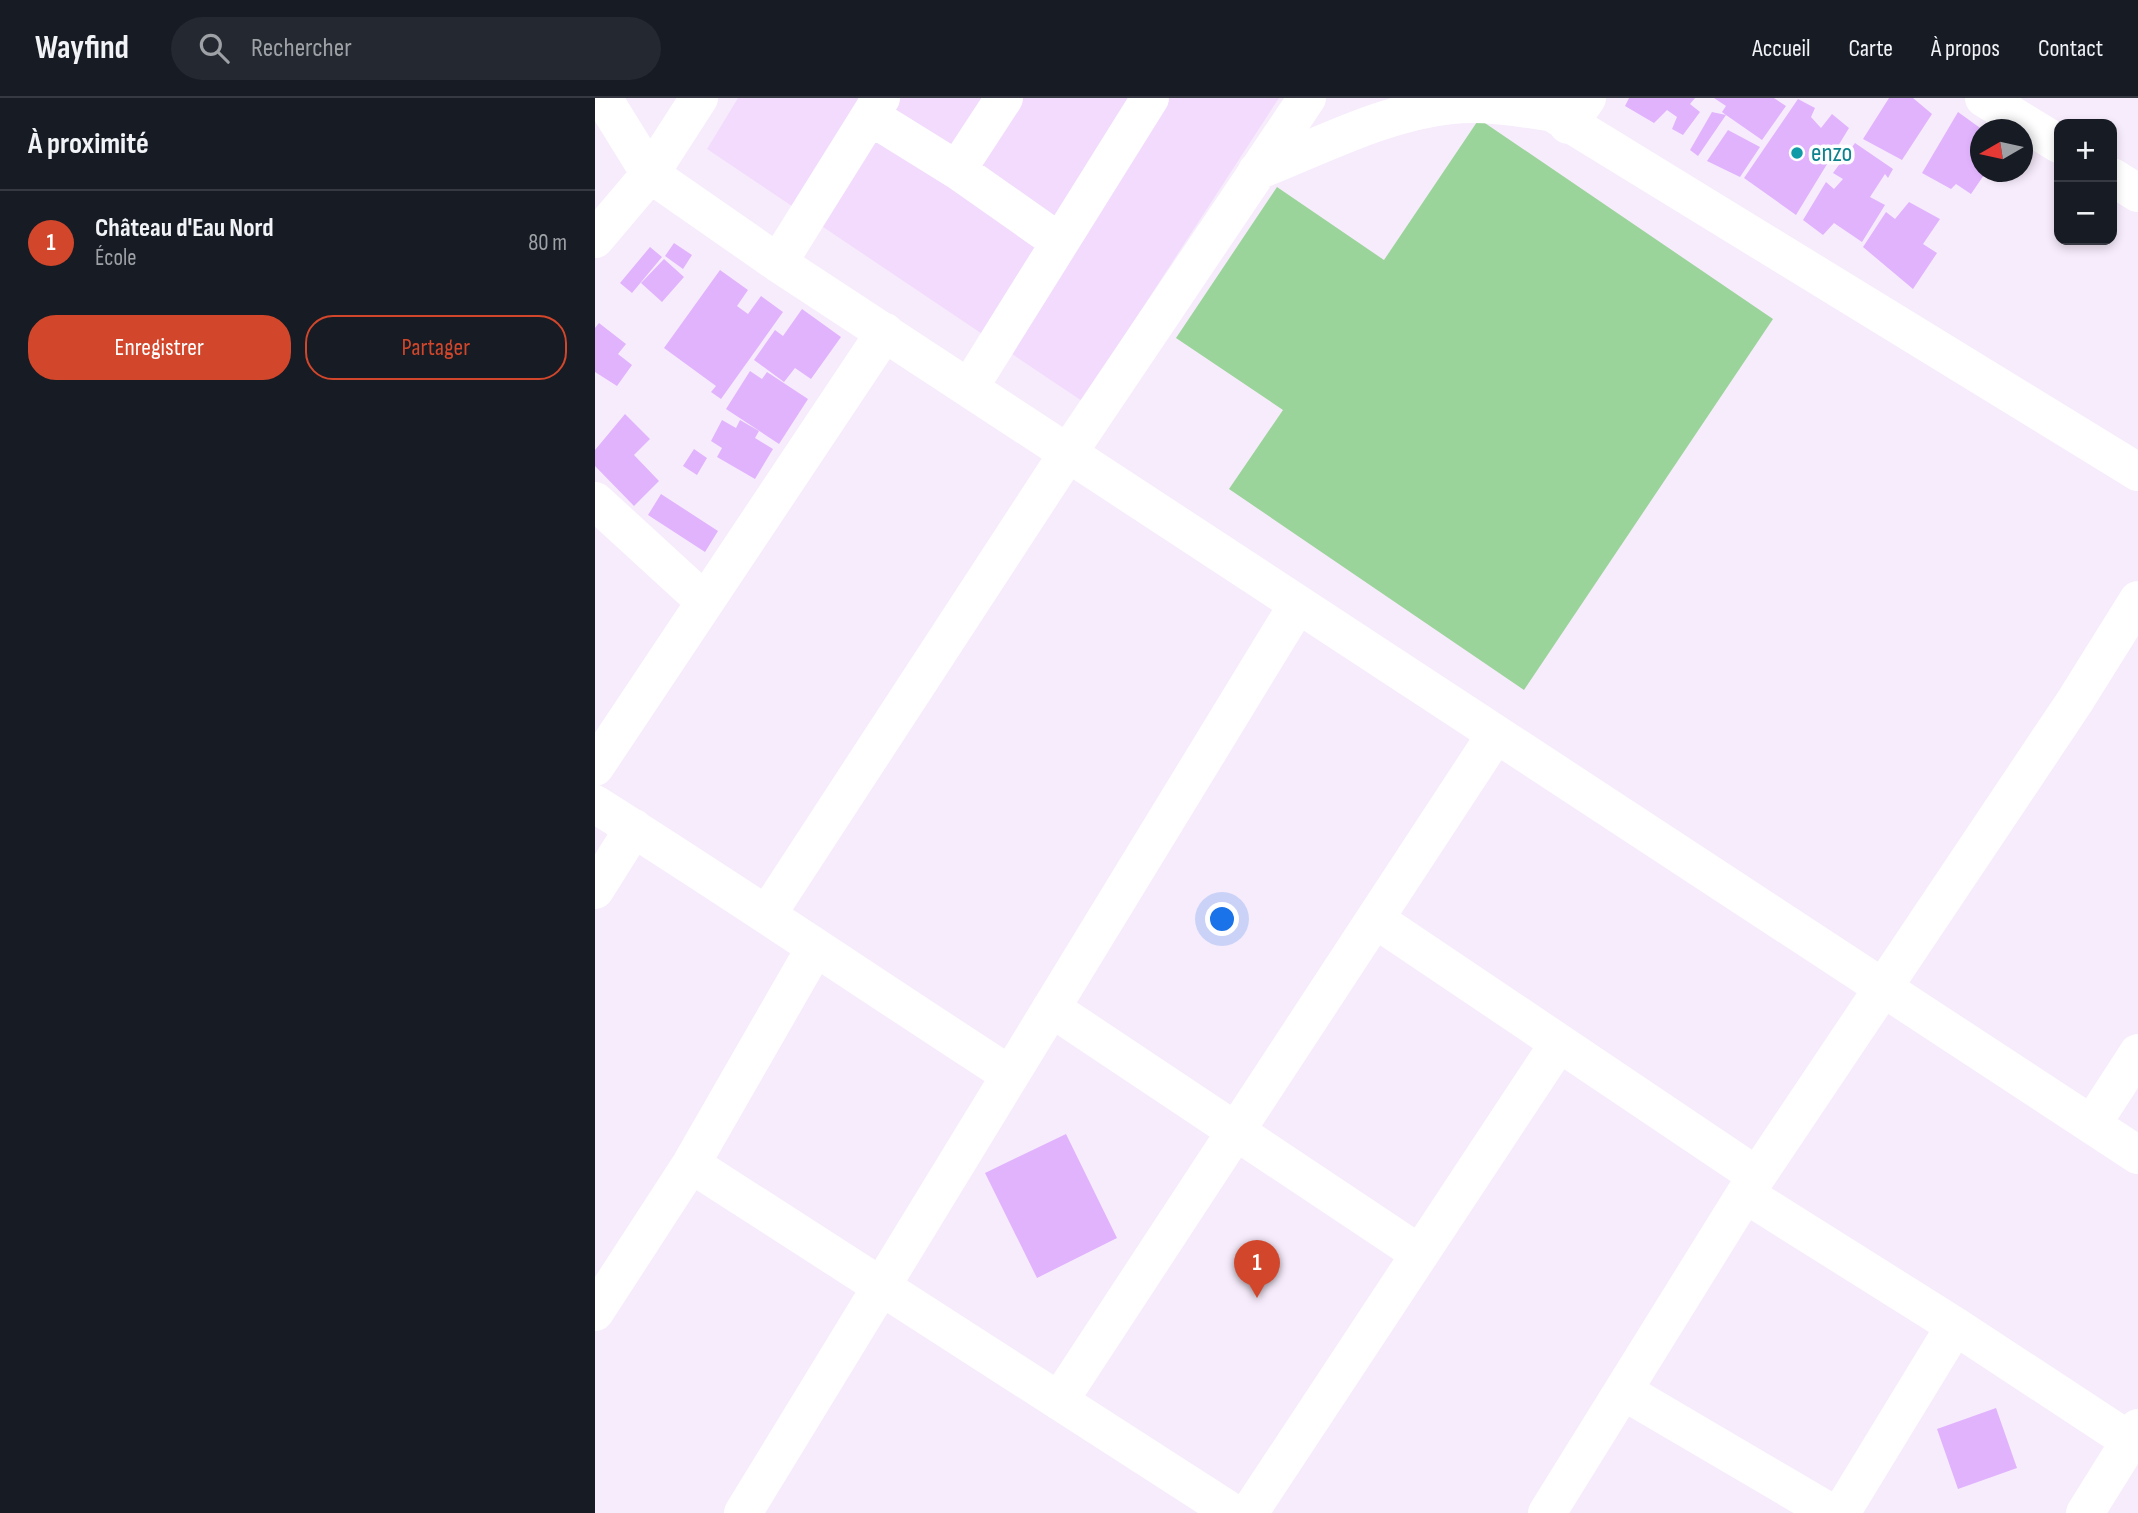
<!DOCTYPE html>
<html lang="fr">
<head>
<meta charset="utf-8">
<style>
  :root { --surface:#171b24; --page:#242831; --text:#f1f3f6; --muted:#9ea1a6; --line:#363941; --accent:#d2472b }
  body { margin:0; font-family:"Sofia Sans Condensed",sans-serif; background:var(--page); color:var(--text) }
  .controls { position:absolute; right:21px; top:21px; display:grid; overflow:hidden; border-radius:14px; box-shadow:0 4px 10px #0003 }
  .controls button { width:63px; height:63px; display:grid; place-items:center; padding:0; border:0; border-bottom:2px solid var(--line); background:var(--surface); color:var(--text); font:35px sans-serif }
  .compass { position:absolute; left:1375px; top:21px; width:63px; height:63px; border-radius:50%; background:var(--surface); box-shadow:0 4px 10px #0003; rotate:261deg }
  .you { position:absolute; left:628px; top:822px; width:24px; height:24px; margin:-18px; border:5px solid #fff; border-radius:50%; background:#1a73e8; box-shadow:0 0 0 10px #1a73e833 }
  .badge { display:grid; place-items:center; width:46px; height:46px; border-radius:50%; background:var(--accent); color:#fff; font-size:23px; font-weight:700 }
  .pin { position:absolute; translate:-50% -58px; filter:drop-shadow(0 2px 4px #0008) }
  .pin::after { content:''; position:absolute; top:37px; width:24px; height:21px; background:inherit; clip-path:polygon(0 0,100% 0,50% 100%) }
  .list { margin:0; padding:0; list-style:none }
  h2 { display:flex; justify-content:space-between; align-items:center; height:91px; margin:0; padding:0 28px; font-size:30px }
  h2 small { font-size:23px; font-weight:400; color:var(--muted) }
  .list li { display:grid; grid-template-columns:46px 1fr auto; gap:21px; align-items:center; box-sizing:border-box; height:105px; padding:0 28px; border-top:2px solid var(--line) }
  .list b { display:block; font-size:26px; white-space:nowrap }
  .list p { margin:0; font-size:23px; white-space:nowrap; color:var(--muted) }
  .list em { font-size:23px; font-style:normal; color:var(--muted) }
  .actions { display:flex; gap:14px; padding:21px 28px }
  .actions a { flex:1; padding:16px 0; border:2px solid var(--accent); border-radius:28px; text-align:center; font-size:24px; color:var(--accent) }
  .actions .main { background:var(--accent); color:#fff }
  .icon { flex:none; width:38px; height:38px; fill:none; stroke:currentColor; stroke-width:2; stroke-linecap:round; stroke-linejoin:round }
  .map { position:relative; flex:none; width:1543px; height:1415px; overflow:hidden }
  header { display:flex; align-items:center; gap:42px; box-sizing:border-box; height:98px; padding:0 35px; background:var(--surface); border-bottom:2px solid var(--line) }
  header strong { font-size:33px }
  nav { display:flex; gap:38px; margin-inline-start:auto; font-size:24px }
  .search { width:490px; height:63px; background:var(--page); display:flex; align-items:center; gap:18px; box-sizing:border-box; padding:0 24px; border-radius:38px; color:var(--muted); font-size:26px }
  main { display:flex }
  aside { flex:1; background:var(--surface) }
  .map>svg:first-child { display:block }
  .built { fill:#f2dbfc }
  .green { fill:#9bd49a }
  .building { fill:#e1b3fd }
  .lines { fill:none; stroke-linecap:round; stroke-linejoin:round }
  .minor { stroke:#fff; stroke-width:38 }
  .culture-dot { fill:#0f9aa8; stroke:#fefefe; stroke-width:2.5 }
  .labels { text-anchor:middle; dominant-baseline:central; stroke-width:7; stroke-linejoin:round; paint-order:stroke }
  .culture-label { font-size:26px; fill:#0d838f; stroke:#fefefe; text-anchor:start }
</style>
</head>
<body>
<header>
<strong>Wayfind</strong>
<div class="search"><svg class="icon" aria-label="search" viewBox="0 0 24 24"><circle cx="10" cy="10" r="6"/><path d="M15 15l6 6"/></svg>Rechercher</div>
<nav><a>Accueil</a><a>Carte</a><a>À propos</a><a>Contact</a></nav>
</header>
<main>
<aside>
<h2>À proximité<small></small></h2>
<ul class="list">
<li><span class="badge">1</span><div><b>Château d'Eau Nord</b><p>École</p></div><em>80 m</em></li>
</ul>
<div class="actions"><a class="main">Enregistrer</a><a>Partager</a></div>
</aside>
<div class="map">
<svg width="1543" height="1415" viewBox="0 0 1543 1415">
  <rect width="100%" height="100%" fill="#f7ecfc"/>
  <path class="built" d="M143,0H684L487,303L112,51Z"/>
  <path class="green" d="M884,21L1178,221L929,592L634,391L688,312L581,240L682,89L789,162Z"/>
  <path class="building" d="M1034,0H1100L1095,6L1105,14L1088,37L1077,31L1082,19L1072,12L1059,25L1030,8Z
    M1119,0H1179L1191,8L1167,42L1131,17L1103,58L1095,52L1117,14L1131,17L1127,14L1131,8Z
    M1294,0H1318L1337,16L1307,62L1268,41Z
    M1203,1L1220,10L1216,19L1226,30L1237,16L1254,30L1201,117L1149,80Z
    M1363,14L1388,32H1386V74H1391L1376,96L1361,86L1356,91L1327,75Z
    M1133,32L1165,49L1145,79L1112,63Z
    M1260,45L1298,71L1293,80L1290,76L1275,99L1290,107L1267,144L1239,125L1228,137L1208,122L1231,84L1239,91L1248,81L1238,75Z
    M1314,104L1345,121L1328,146L1342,155L1318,191L1268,149L1291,114L1300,121Z
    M79,145L97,157L88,171L70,158Z
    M55,149L67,159L37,195L25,185Z
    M69,161L89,179L67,204L46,185Z
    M125,172L153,192L142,208L153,216L166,198L188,214L126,301L116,294L121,288L69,250Z
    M207,211L246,239L216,281L200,270L189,284L159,262L180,232L188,238Z
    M4,225L31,246L23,256L37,267L22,288L0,274V230Z
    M155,273L167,281L172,274L213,301L184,346L131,311Z
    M30,316L55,341L39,357L64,383L39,408L0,368V352Z
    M127,322L141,330L145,322L164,333L160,340L178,351L160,381L122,359L127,350L116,343Z
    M99,351L112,360L102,377L88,368Z
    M66,396L123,433L110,454L53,417Z
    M471,1036L522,1140L442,1180L390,1075Z
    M1401,1310L1422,1370L1363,1391L1342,1331Z"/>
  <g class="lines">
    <path class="minor" d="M8,0L55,76L183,165L1543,1057
      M933,0L1543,374
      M1389,0L1464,46
      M275,18L362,72L463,143
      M973,27L992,0
      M362,72L409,0
      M662,73C724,49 789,14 856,7C889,4 921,9 953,14
      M1517,79L1543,95
      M0,141L55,76L104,0
      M183,165L286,0
      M374,290L555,0
      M0,403L108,502
      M0,669L290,234
      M0,706C140,794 276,887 415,977
      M0,792L39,730
      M173,815L473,355L712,0
      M780,821L1162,1078
      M456,910L825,1156
      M1497,1026L1543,955
      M96,1066L638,1415
      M1150,1096L1360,1228L1535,1343
      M0,1214L96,1066L220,850
      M1030,1294L1236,1415
      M464,1303L901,636
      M148,1415L703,506
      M654,1415L964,945
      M952,1415L1150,1096L1480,603L1543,502
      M1246,1415L1360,1228
      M1490,1415L1543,1330"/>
  </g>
  <circle class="culture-dot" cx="1202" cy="55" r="7"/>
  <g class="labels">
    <g class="culture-label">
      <text x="1216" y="55">enzo</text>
    </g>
  </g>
</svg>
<div class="controls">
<button>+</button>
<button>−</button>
</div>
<svg class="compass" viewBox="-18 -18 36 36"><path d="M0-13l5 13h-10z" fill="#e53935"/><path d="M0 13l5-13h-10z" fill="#9ea1a6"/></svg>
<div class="you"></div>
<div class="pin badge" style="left:662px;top:1200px">1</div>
</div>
</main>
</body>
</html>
